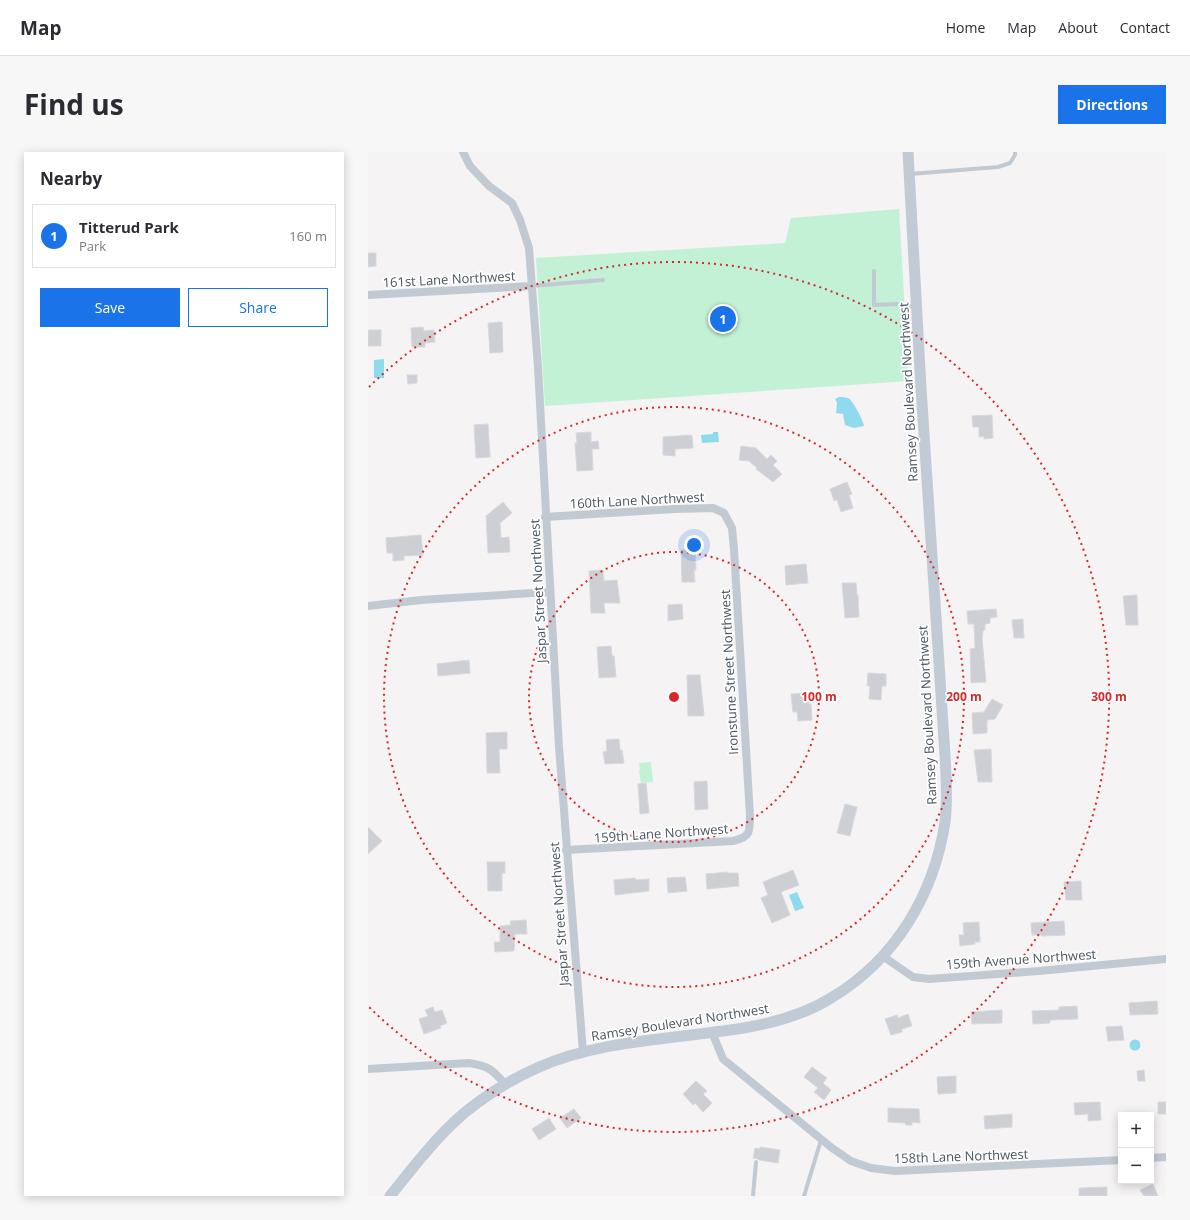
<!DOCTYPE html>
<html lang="en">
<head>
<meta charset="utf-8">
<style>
  :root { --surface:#fff; --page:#f7f7f7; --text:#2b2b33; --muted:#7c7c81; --line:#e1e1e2; --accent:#1a73e8 }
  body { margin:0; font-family:"Open Sans",sans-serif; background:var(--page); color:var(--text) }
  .controls { position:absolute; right:12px; bottom:12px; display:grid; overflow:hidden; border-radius:0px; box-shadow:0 2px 10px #0003 }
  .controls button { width:36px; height:36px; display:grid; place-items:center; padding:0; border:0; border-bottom:1px solid var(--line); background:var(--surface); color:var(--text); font:20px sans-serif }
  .you { position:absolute; left:326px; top:393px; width:14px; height:14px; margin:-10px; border:3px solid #fff; border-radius:50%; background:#1a73e8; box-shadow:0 0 0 6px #1a73e833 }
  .badge { display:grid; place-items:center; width:26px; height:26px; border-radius:50%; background:var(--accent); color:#fff; font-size:13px; font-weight:700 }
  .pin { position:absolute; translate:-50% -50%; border:2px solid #fff; box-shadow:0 1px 4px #0006 }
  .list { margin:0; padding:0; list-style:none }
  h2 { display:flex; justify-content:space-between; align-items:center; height:52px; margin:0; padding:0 16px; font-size:17px }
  h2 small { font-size:13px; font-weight:400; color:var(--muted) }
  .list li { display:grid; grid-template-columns:26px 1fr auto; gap:12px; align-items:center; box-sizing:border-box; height:64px; margin:0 8px 8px; padding:0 8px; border:1px solid var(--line); border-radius:0px }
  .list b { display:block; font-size:15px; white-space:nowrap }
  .list p { margin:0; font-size:13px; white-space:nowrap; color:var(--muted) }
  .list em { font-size:13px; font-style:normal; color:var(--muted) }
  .actions { display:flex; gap:8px; padding:12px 16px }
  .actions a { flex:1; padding:9px 0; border:1px solid var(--accent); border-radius:0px; text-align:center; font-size:14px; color:var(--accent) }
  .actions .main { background:var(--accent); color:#fff }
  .map { position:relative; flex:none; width:798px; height:1044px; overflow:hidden; border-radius:0px }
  header { display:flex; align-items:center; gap:24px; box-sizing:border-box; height:56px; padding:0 20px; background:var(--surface); border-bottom:1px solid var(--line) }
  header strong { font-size:19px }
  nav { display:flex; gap:22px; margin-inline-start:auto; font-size:14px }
  .intro { display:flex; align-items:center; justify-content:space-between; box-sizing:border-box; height:96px; padding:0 24px }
  h1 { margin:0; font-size:28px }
  .button { padding:10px 18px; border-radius:0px; background:var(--accent); color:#fff; font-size:14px; font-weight:700 }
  main { display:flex; gap:24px; padding:0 24px }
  aside { flex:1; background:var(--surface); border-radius:0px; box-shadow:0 2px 10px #0003 }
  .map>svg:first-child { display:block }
  .green { fill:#c3f1d5 }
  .water { fill:#90daee }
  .building { fill:#cdcfd5; stroke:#d7d9de }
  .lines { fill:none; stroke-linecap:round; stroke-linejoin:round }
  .lane { stroke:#c1cad2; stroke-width:4 }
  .street { stroke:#c1cad2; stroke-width:8 }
  .secondary { stroke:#c1cbd6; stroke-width:11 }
  .ring { fill:none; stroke:#d62828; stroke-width:2; stroke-dasharray:2 4 }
  .labels { text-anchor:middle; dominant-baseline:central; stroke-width:3.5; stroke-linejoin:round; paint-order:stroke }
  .street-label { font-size:13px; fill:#4a5661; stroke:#fff }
  .centre { fill:#d62828; stroke:#fff; stroke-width:2 }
  .ring-label { font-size:12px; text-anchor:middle; font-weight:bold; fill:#d62828; stroke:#fff; stroke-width:3.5; stroke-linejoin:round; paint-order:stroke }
</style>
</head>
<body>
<header>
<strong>Map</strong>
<nav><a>Home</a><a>Map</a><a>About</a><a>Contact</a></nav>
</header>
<div class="intro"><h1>Find us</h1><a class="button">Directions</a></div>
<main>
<aside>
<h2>Nearby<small></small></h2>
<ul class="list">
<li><span class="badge">1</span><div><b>Titterud Park</b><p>Park</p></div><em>160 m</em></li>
</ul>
<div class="actions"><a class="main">Save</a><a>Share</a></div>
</aside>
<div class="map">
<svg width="798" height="1044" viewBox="0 0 798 1044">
  <rect width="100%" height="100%" fill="#f5f3f3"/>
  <path class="green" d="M531,57L541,229L177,254L168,106L417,91L423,66Z
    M283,610L285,630L273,631L271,619L272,618L271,611Z"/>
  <path class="water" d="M16,207V226H6V208Z
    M471,245C474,245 478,245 480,246C485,248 496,270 496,274L486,276L477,273L475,262L468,261L469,251L467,247Z
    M345,280H350L351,290L334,291L333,283L345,282Z
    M429,740L436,756L427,759L421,743Z
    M761.5 893a5.5 5.5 0 1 1 11 0a5.5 5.5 0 1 1-11 0Z"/>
  <path class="building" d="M0,101H8V114L0,115Z
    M134,170L135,200L122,201L120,171Z
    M55,175L56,179L66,178L67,190L57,191V195H44L43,176Z
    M0,178H13V194H0Z
    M39,223H49V231L40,232Z
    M624,263L625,286L616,287V284L611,285V275H605L604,264Z
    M120,272L122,305L108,306L106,273Z
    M223,280V290L230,289L231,297H224L225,318L209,319L207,291H209L208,281Z
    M324,283L325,296L307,297V304L295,303V285Z
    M373,294L388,296L399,307L403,303L409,309L405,313L414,322L405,330L388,317L389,316L381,309L371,308Z
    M479,330L484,342L481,343L485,356L473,360L469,348L466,349L462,337Z
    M135,350L144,361L132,371L133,386L141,385L142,400L120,401L118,364Z
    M53,383L55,403L36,404V408L25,409V401H19L18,386Z
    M313,398H327L328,418H326L327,430H314Z
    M438,412L440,431L418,433L417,414Z
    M235,418L236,429L249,428L252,451H236L237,461H223L221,419Z
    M474,431H488L489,443H490L491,465L477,466Z
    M769,443L770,473H758L755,444Z
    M314,452L315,467L300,469V453Z
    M628,457L629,465L622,466V471L617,472V478L615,479L614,486L618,530L603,531L602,497L607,496L606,472H600L599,459Z
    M655,467L656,486H646L644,468Z
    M243,494L244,504H246L248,525L231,526L229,495Z
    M101,508L102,521L70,524L69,512Z
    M500,521L518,522V534H514L513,548L501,547L502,534H499Z
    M319,523H332L336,564H320Z
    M440,541L441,552H443L444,568L430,569L429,560H425L423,542Z
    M624,547L635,553L627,567L619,568V581L605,582L604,561L616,560Z
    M139,580V597H131L132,621H119L118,581Z
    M251,587L252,598H254L256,611L237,612L235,600L239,599L238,588Z
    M623,597L624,630H610L606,598Z
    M339,629L340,657L327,658L326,630Z
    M278,631L281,661L272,662L270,632Z
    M477,652L489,655L482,684L469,681Z
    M0,675L14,689L0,702Z
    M119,710H137V721H134V739H120Z
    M425,718L431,733L413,740L422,763L404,771L393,746L400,743L395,730Z
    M359,720V721H370L371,734L339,737L338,722Z
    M317,725L319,739L300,741L299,726Z
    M267,726L268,728L281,727V739L247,743L246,728Z
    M713,729L714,748H698L696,730Z
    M158,768L159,782H147L146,799L127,800L126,790H132V774L143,773L142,769Z
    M696,769L697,783L674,784V783H664L663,771Z
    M611,770L612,790H607V792L592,794L591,783H596L595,771Z
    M789,849L790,862L762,863L761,851Z
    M709,854L710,867L682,868V871L665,872L664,859L691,858V855Z
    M65,855L67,860L74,858L79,871L72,874L73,876L56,882L51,867L60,864L57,858Z
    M634,858V871L604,872L603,860Z
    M540,862L544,874L534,877V880L523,883L517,867L529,863L530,866Z
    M754,874L756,888L740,889L738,875Z
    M444,915L459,926L455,931L463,938L456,948L446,940L450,936L436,925Z
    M776,918L777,929H770L769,919Z
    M588,924V941L570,942L569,925Z
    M328,929L339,939L335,942L344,951L335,960L327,951L325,953L315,942Z
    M732,950L733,968L720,969V962L707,963L706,951Z
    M790,950H798V962H790Z
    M520,956L551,957L552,971L544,970V973H538L537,971L520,970Z
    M206,957L213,966L199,976L192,966Z
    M644,962V975L617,977L616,964Z
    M181,966L188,977L171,988L164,977Z
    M392,995L412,998L410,1011L391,1008L390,1007L385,1006L387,996L392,997Z
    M785,1032L790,1044H776L772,1038Z
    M739,1035V1044H711V1036Z"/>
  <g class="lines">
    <path class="lane" d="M542,22L630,15L642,11L647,3V0
      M506,119V153L529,152L548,155
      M164,134L235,128
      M385,1044L388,1010
      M436,1044L453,988"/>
    <path class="street" d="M95,0L102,14L121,34L144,51L152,68L161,96L170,215L191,595L215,900
      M0,143L164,134
      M177,365L306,357L345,356L356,361L364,376L366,397L382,664C382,681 382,685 365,689L198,698
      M0,454L53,448L182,440
      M516,805L545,825L561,827L671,819L798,807
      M344,880L355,907L464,996L483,1009L503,1016L527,1019L753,1008
      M0,917L101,911C120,914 124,917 137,932
      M783,1006L798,1005"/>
    <path class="secondary" d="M22,1044C40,1022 58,998 78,978C102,953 137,930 169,916C233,887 312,887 381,875C409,870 439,861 463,846C527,808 566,743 577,670C580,648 578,625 577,603L553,236L540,0"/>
  </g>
  <g class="ring">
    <circle cx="306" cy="545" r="145"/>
    <circle cx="306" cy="545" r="290"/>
    <path d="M1 235A435 435 0 1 1 1 855"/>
  </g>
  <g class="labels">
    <g class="street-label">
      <text transform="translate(81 127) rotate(-3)">161st Lane Northwest</text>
      <text transform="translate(540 240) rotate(-93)">Ramsey Boulevard Northwest</text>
      <text transform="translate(269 348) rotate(-3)">160th Lane Northwest</text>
      <text transform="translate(170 439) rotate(-93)">Jaspar Street Northwest</text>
      <text transform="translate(361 520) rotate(-93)">Ironstune Street Northwest</text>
      <text transform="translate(559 563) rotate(-93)">Ramsey Boulevard Northwest</text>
      <text transform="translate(293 681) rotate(-4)">159th Lane Northwest</text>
      <text transform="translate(191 762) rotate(-94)">Jaspar Street Northwest</text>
      <text transform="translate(653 807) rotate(-4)">159th Avenue Northwest</text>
      <text transform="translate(312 870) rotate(-9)">Ramsey Boulevard Northwest</text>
      <text transform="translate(593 1004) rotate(-2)">158th Lane Northwest</text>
    </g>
  </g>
  <circle cx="306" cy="545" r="6" class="centre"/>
  <g class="ring-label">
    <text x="451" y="549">100 m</text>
    <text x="596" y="549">200 m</text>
    <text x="741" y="549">300 m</text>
  </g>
</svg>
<div class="controls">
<button>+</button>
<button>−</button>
</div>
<div class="you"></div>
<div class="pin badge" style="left:355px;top:167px">1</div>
</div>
</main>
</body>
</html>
